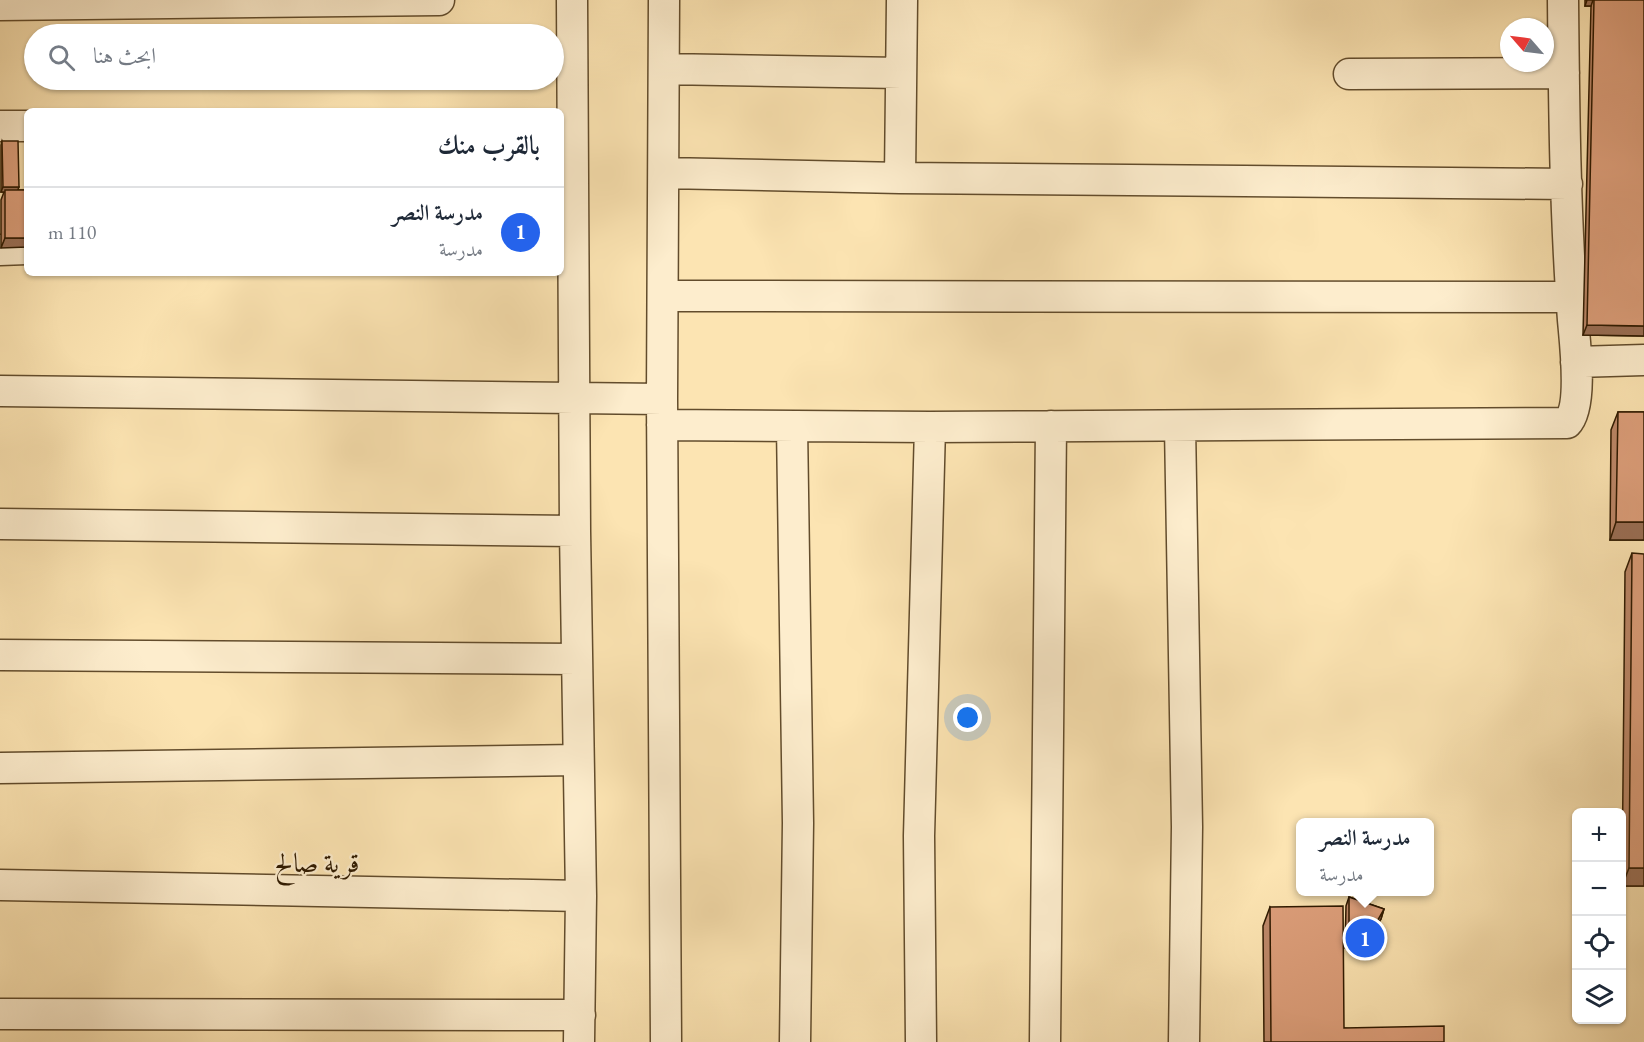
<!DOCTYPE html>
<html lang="ar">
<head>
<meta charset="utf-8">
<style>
  :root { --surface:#fff; --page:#f2f2f3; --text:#1f2937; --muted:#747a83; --line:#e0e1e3; --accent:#2563eb }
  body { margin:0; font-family:"EB Garamond",Amiri,serif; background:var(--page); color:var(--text); direction:rtl }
  .controls { position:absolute; right:18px; bottom:18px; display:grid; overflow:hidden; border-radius:9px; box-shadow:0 2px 4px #0004 }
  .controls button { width:54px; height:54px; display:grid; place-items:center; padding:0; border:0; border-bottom:2px solid var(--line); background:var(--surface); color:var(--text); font:30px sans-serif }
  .compass { position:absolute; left:1500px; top:18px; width:54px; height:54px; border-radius:50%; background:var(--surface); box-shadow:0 2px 4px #0004; rotate:298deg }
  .you { position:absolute; left:968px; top:718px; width:21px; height:21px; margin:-15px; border:4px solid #fff; border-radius:50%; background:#1a73e8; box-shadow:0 0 0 9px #1a73e833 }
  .badge { display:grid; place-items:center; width:39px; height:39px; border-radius:50%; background:var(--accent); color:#fff; font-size:20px; font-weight:700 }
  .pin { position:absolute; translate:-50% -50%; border:3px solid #fff; box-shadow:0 2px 6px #0006 }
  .popup { position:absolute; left:1296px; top:818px; width:138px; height:78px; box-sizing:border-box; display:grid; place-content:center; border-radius:9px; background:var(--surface); filter:drop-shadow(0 2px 4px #0005); font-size:20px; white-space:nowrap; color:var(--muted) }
  .popup b { font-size:22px; color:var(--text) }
  .popup::after { content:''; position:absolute; left:50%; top:100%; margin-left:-12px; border:12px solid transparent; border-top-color:var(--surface) }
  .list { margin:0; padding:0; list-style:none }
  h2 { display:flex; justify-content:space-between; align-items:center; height:78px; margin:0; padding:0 24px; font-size:26px }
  h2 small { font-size:20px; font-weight:400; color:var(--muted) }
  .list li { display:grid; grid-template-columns:39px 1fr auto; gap:18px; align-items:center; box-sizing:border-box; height:90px; padding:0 24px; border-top:2px solid var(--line) }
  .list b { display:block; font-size:22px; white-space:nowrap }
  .list p { margin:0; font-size:20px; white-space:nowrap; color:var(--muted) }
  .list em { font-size:20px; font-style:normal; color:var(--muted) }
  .icon { flex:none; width:33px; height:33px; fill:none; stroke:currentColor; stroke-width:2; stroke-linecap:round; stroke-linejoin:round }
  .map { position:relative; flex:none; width:1644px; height:1042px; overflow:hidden; direction:ltr }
  .search { position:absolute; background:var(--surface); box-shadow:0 2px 4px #0004; left:24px; top:24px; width:540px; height:66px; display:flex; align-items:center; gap:15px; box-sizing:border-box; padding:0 21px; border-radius:33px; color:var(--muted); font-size:22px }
  .panel { position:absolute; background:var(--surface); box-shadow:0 2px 4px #0004; left:24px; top:108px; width:540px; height:168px; border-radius:9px; direction:rtl }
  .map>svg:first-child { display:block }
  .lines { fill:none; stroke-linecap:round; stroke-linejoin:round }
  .minor-casing { stroke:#624c2c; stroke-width:33 }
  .minor { stroke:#fdedcd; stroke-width:30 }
  .wall { fill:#bd8869; stroke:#2f1a00; stroke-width:1.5 }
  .shaded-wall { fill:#9a6f55; stroke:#2f1a00; stroke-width:1.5 }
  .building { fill:#dc9e7a; stroke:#2f1a00; stroke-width:1.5 }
  .labels { text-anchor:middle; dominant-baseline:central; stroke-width:4.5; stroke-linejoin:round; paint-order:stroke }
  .quarter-label { font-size:27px; fill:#2f1a00; stroke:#fdedcd }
</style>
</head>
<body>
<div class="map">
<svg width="1644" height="1042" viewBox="0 0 1644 1042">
  <rect width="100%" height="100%" fill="#fce4b2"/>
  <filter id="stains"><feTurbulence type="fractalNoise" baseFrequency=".00333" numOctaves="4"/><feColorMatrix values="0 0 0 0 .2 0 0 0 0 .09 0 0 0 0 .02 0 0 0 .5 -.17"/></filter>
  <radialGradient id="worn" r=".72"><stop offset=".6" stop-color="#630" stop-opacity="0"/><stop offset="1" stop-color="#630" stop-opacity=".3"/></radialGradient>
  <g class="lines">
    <g class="minor-casing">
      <path id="minor" d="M572,0L575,531L581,896L579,1042
        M664,0L662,399L666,1042
        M0,5L439,0
        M664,69L901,73
        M1349,74L1564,73
        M0,126H27
        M664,173L900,178L1567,184
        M900,178L902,0
        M0,250L27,249
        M664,296L1571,297
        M1576,362L1644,360
        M0,391L662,399
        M662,425L930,427L1567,423C1583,407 1575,343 1573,320C1565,214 1564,107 1563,0
        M792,426L798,823L795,1042
        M1180,426L1187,827L1184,1042
        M0,524L575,531
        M0,655L577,659
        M0,768L578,760
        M0,885L581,896
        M0,1014L580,1015
        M921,1042L919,836L930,427
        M1045,1042L1051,426"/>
    </g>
    <use href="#minor" class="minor"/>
  </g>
  <path class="wall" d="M1585,0H1644V336L1583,335L1591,6H1585Z
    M2,141L18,190H27L1,248V200L4,192H1V145Z
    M1618,412H1644V540H1610L1611,430Z
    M1632,553L1644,886H1622L1625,572Z
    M1349,897L1384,909L1381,919L1359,955L1345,948L1346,906Z
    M1270,907L1344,1028L1444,1042H1264L1263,926Z"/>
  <path class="shaded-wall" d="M1587,0H1593L1591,6H1585Z
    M3,187H19L17,192H1Z
    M5,238H27V247L1,248Z
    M1587,325L1644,326V336L1583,335Z
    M1616,522H1644V540H1610Z
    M1629,868H1644V886H1622Z
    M1384,909L1381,919L1359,955L1363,946Z"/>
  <path class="building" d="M1594,0H1644V326L1587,325Z
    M2,141H18L19,187H3Z
    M5,190H27V238H5Z
    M1618,412H1644V522H1616Z
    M1632,553L1644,554V868H1629Z
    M1349,897L1384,909L1363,946L1349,938Z
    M1343,906L1344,1028L1444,1026V1042H1271L1270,907Z"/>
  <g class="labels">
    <g class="quarter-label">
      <text x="317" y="862">قرية صالح</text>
    </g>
  </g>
  <rect width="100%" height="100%" filter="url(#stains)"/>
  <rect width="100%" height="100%" fill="url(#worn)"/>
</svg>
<div class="controls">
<button>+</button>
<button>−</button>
<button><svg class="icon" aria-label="locate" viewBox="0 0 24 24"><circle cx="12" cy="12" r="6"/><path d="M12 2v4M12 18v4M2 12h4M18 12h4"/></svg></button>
<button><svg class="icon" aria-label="layers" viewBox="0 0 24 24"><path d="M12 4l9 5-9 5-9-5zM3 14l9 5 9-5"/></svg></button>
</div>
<svg class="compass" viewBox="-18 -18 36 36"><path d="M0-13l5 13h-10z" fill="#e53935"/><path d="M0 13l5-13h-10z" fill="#747a83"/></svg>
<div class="you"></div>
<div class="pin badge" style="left:1365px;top:938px">1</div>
<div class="popup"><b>مدرسة النصر</b>مدرسة</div>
<div class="search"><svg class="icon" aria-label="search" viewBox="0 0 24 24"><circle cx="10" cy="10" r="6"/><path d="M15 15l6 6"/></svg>ابحث هنا</div>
<section class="panel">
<h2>بالقرب منك<small></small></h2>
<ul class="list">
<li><span class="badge">1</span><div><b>مدرسة النصر</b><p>مدرسة</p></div><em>110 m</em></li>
</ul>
</section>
</div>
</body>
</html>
